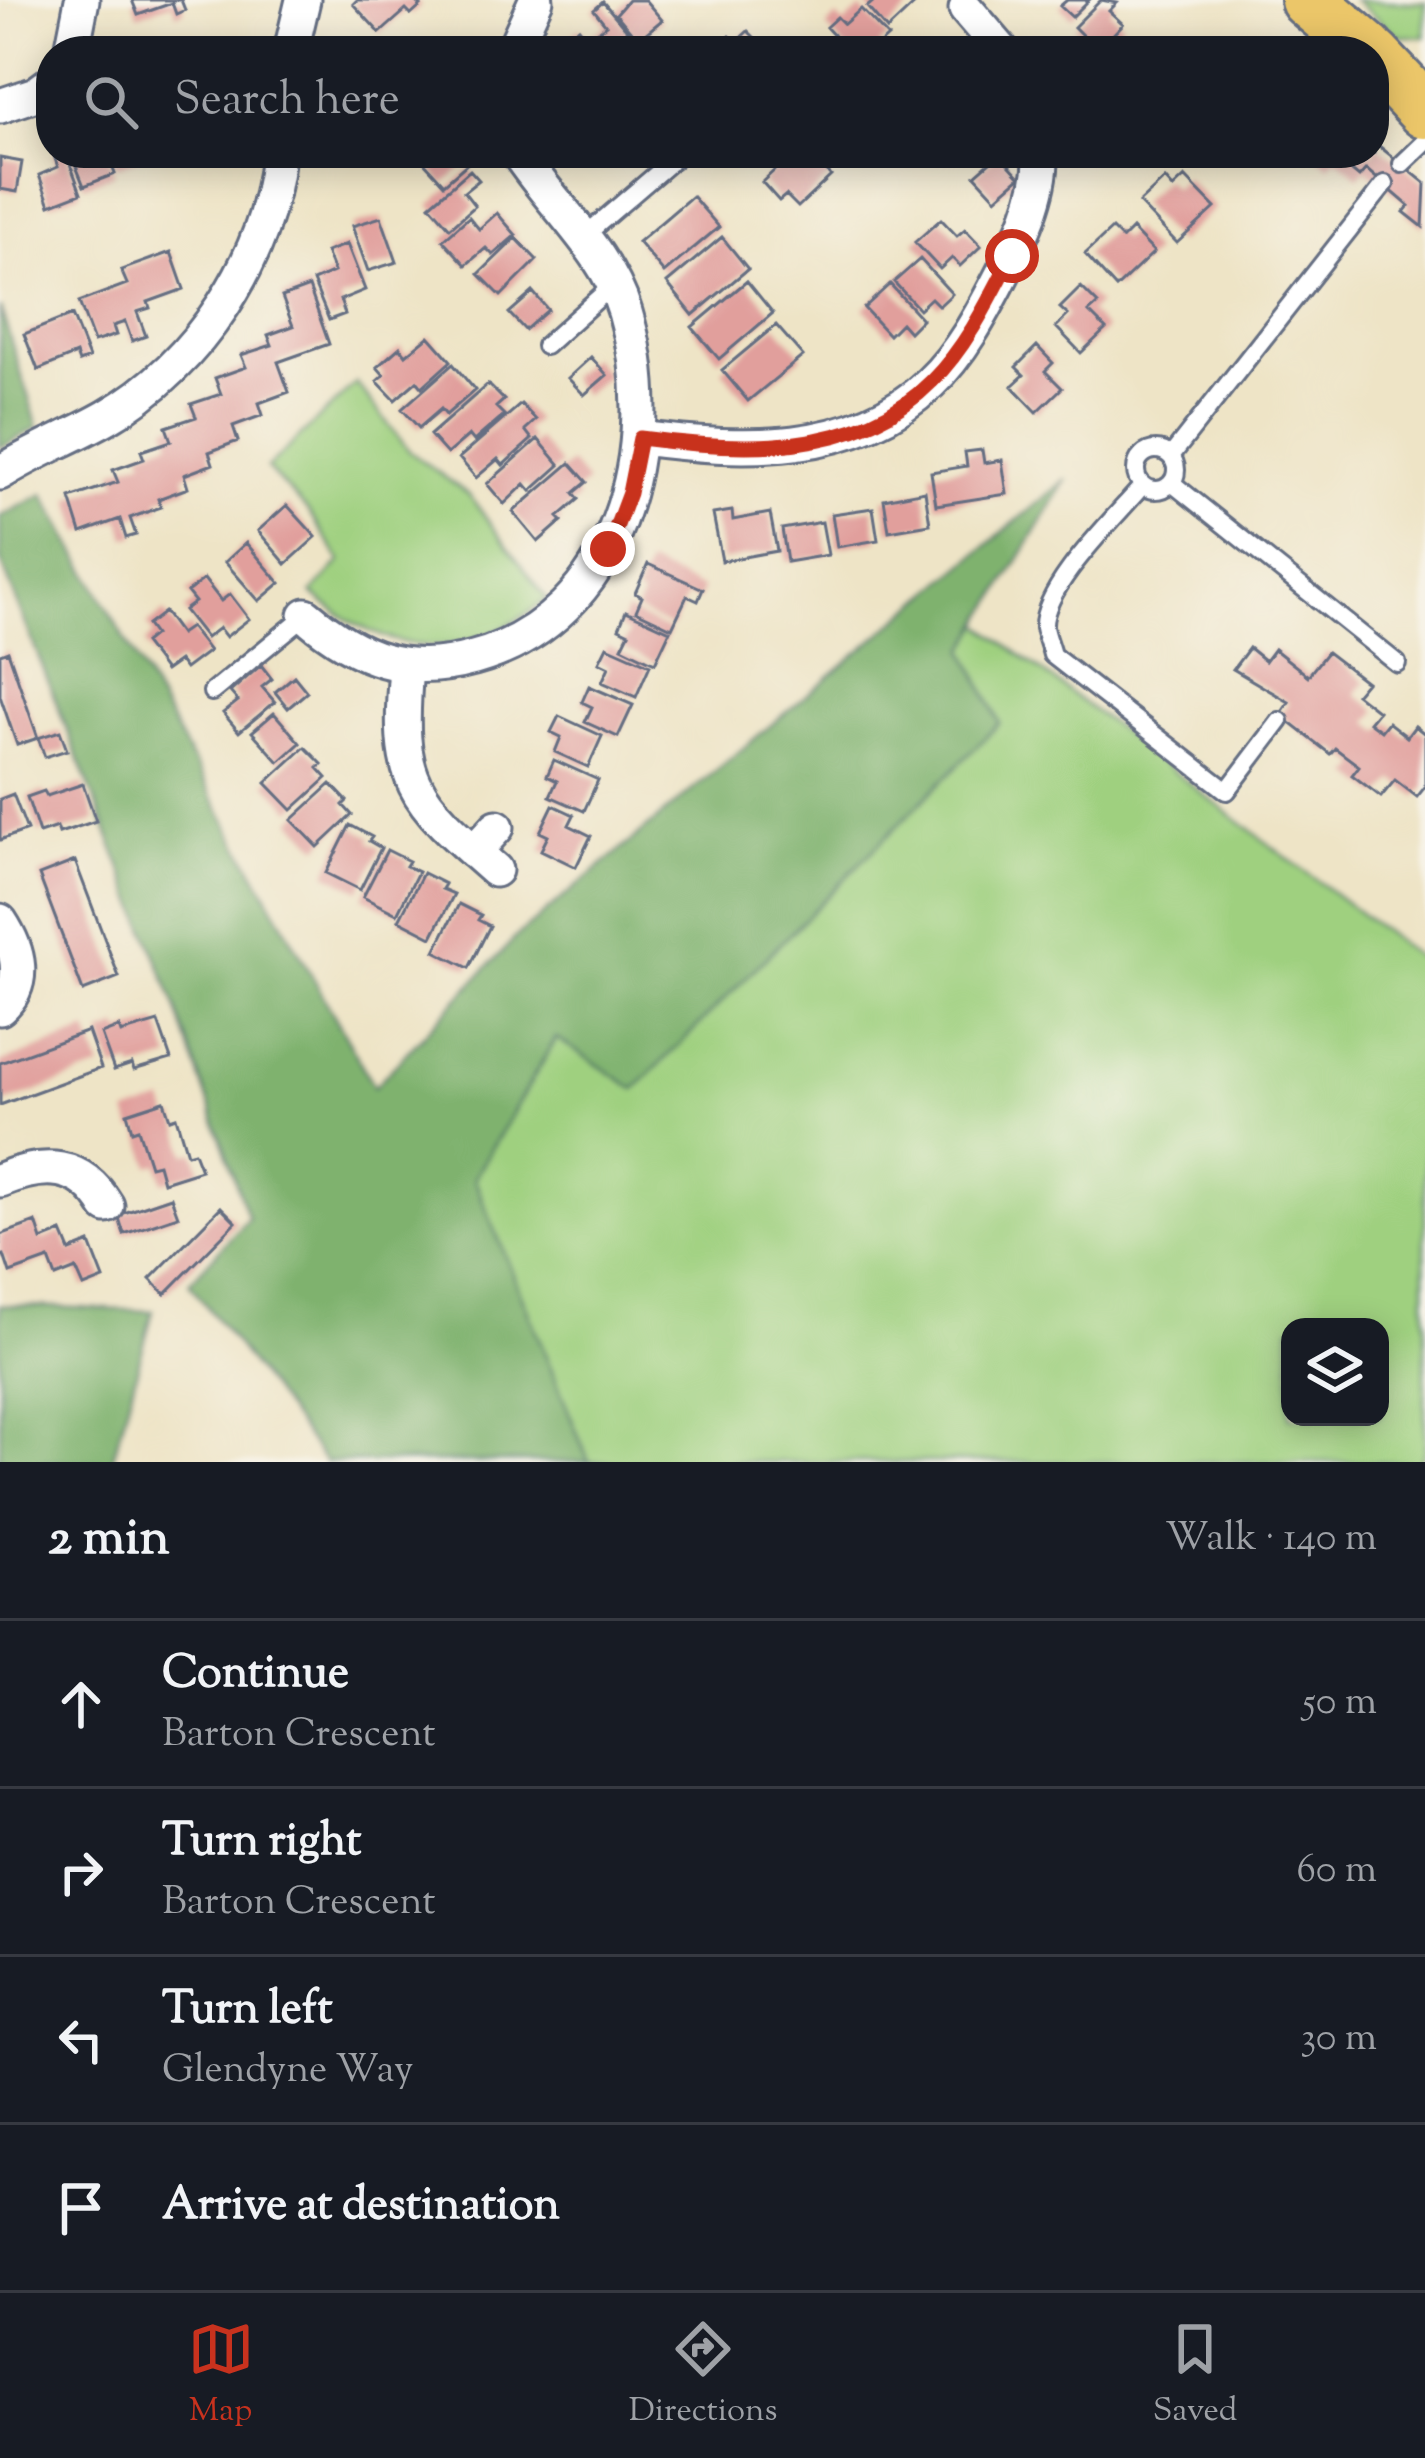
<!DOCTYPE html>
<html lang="en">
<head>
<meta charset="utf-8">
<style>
  :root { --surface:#171b24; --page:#20242c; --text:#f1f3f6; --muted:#9ea1a6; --line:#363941; --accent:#c8321e }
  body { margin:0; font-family:"Sorts Mill Goudy",serif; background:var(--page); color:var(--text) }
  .controls { position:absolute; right:36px; bottom:36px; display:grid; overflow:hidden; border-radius:24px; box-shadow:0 6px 30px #0003 }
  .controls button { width:108px; height:108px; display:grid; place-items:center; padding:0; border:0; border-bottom:3px solid var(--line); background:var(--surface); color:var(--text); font:60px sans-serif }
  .stop { position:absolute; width:36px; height:36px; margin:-27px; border:9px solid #c8321e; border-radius:50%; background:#fff }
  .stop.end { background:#c8321e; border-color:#fff; box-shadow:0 3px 12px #0008 }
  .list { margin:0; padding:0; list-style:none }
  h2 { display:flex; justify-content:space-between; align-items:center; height:156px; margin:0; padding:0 48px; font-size:51px }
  h2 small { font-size:39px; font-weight:400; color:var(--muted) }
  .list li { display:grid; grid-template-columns:78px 1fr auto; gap:36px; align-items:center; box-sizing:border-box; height:168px; padding:0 48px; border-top:3px solid var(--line) }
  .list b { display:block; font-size:45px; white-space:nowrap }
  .list p { margin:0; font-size:39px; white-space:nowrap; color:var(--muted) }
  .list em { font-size:39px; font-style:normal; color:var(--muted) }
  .icon { flex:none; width:66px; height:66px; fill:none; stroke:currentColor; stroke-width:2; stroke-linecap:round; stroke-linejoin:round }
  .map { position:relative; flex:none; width:1425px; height:1462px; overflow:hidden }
  .search { position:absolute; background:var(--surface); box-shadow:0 6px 30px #0003; left:36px; right:36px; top:36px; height:132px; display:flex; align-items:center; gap:30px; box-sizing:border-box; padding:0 42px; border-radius:48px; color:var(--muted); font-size:45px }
  .sheet { height:828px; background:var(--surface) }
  nav { display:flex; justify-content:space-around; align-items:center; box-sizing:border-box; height:168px; border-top:3px solid var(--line); background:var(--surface); font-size:33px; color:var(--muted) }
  nav a { display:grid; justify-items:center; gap:6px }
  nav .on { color:var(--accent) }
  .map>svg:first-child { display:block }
  .green { fill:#9fd07f; stroke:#5d806e; stroke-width:3; fill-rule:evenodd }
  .forest { fill:#7fb26e; stroke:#4d7066; stroke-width:3 }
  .building { fill:#e19f9c }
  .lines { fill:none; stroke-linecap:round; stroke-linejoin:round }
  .service-casing { stroke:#656e82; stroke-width:22 }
  .minor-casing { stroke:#656e82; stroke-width:39 }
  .trunk-casing { stroke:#656e82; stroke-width:60 }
  .service { stroke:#fff; stroke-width:16 }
  .minor { stroke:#fff; stroke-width:33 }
  .trunk { stroke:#ebc669; stroke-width:54 }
  .route { stroke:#c8321e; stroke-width:15 }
</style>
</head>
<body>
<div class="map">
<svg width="1425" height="1462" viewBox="0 0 1425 1462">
  <rect width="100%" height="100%" fill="#f7f3e8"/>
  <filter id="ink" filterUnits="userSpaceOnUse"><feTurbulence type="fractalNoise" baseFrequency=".00833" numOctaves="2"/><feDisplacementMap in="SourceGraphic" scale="24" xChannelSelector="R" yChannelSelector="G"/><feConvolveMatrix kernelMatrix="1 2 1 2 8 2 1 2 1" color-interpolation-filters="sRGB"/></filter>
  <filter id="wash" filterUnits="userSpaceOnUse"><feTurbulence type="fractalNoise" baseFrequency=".004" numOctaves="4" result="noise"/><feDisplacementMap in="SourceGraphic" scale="48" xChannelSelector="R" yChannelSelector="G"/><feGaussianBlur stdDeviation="2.7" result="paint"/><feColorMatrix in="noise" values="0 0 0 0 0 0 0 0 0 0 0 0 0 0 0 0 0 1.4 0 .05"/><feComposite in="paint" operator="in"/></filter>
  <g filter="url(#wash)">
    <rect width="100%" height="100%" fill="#eee4c6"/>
    <path class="green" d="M1354,0L1425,3V37L1399,36Z
      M356,383L410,452L469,495L547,599C466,664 390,660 312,593L341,561L307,510L267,468Z
      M980,624L1425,963V1451L1419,1462H589L474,1179L557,1038L965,650ZM1290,1327H1380V1417H1290Z"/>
    <path class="forest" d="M0,307L38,427L0,448Z
      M1067,479L965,650L1000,723L635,1089L556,1038L474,1178L589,1462H325L189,1283L248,1218L175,1004L0,559V517L44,494L374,1087L517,936Z
      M0,1305L153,1311L112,1462H0Z"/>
    <g id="blocks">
      <path class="building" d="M132,0H181L185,10L176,14L172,3L138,15Z
        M357,0H415L421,6L411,15L406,10L380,33L353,4Z
        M628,0H645L662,20L638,40L616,14Z
        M875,0H919L887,30L867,7Z
        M1067,0H1089L1072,17L1060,6Z
        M1101,0L1117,3L1109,11L1123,24L1097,51H1084L1079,46L1086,39L1074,27Z
        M603,2L638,43L628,51H605L592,36L606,25L594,10Z
        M861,9L888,37L879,45L885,51H848L826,27L837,17L844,24Z
        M579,28L598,51H581L569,37Z
        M748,31L768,51H714L730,36L736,42Z
        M1374,142L1425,183L1423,227L1404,212L1409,206L1366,169L1359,177L1336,158L1329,166L1314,153H1374Z
        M53,153H66L81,193L50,205L39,175L58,167Z
        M80,153H107L115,174L84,186L72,156Z
        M112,153H152L117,167Z
        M432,153H461L469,162L444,184L423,161Z
        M810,153L831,176L798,207L786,195L779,201L762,182L791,155L798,162Z
        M999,154L1020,177L996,198L975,175Z
        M0,158L22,162L17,192L0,189Z
        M470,170L479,180L464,192L475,206L450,228L430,205Z
        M1185,177L1215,208L1177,243L1139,203L1165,179L1173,188Z
        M692,196L719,227L664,273L638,242Z
        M497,213L516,235L493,255L486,248L466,265L443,240L469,217L479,229Z
        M381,217L397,262L368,271L352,226Z
        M941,219L957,236L965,229L981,246L960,266L952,258L940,269L915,242Z
        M1112,229L1122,239L1132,229L1154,252L1116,288L1085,254Z
        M722,237L748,269L693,315L667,283Z
        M516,238L537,260L501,296L479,274Z
        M347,244L365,290L340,300L345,314L329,320L313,281L334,272L326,252Z
        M171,252L184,289L148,302L150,308L137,312L146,336L132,341L125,322L113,326L116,335L94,342L79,302L127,284L121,270Z
        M920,259L952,294L939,306L931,298L919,309L894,282Z
        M747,281L773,313L719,359L692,327Z
        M890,284L922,319L909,332L901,323L889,335L864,308Z
        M309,287L329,344L278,362L289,392L259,403L263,415L233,426L238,441L209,452L213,464L184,475L188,488L158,499L161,507L130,518L136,535L126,538L120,519L81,533L70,498L118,482L113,470L144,459L141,451L171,441L166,427L196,417L191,404L221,394L215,378L246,367L241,355L272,345L268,335L293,326L282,297Z
        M1081,287L1098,304L1089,312L1106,329L1081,353L1056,327L1068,315L1060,308Z
        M533,292L548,310L525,330L509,313Z
        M72,315L89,358L79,362L76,354L38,370L24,334Z
        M776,325L803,356L748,401L722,370Z
        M429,336L451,361L422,387L417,381L395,400L377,381L384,375L377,367L400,347L406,355Z
        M1037,346L1053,363L1045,371L1062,388L1037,412L1012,386L1024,375L1016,367Z
        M591,357L607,375L584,395L568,378Z
        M453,364L475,390L446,415L441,409L419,428L402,409Z
        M488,384L504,400L496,407L504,415L474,441L469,435L447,454L430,435Z
        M521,404L536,420L525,430L532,439L503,465L498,459L476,478L459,458Z
        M538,439L560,465L531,491L525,484L504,504L487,484Z
        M982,450L984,463L1002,460L1007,494L936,505L931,472L967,466L965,452Z
        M570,463L587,482L574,493L579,499L558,517L562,521L538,542L513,512Z
        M925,491L930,524L889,531L884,499Z
        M287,505L316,537L286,564L258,531Z
        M873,508L878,540L837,547L832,514Z
        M732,511L733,520L770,513L777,551L722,561L713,514Z
        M822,522L828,555L787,562L782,529Z
        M246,543L280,583L259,601L225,562Z
        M648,564L703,589L698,601L687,596L672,628L636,611L642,597L635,593Z
        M204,579L221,601L230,594L249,619L226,637L219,628L206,638L184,610L195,602L187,592Z
        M626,611L670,631L655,663L622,647L629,633L619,628Z
        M164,612L180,634L190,627L209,651L185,669L179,661L165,671L144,643L154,635L147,625Z
        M607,646L650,665L636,697L602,682L609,667L599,662Z
        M1249,648L1265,661L1274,649L1308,676L1327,652L1366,682L1356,694L1378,711L1369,722L1381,731L1388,722L1407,737L1415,726L1425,734V787L1417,797L1395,780L1381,797L1352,775L1359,766L1335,748L1330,754L1280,715L1289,702L1233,669Z
        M8,651L38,738L60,731L67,750L45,757L38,738L17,745L0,696V654Z
        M261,665L272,679L262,687L275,702L239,732L223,713L238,701L230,692Z
        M294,676L307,692L288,708L275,692Z
        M589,686L633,705L618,737L585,722L592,707L582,702Z
        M274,713L300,743L279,762L252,732Z
        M559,716L602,736L588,767L555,752L561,737L551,732Z
        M305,747L322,764L318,768L327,778L292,810L266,783Z
        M554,760L598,780L584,811L550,796L557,781L547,776Z
        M83,784L96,821L59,833L57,827L39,833L27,797L44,791L47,796Z
        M331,784L347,801L343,805L352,815L318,847L292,820Z
        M13,794L27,830L0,840V799Z
        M553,805L574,815L569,825L591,836L576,867L541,850L548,836L540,832Z
        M350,825L372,837L369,841L381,848L360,890L326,873Z
        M387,850L409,861L406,866L418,872L397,914L363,897Z
        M75,861L119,977L83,991L39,875Z
        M423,873L445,884L442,889L454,894L432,937L399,920Z
        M459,904L481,915L478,920L490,926L469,968L435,951Z
        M158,1022L171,1059L134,1070L132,1064L114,1070L101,1034L119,1027L121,1033Z
        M88,1031L101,1068L0,1105V1063Z
        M164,1101L170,1119L176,1117L187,1154L194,1152L201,1170L163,1182L158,1164L150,1166L138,1129L132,1131L127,1113Z
        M171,1197L178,1216L124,1234L118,1215Z
        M221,1207L236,1222L165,1294L150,1279Z
        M36,1222L42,1240L62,1232L70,1251L90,1243L104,1279L84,1287L76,1269L56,1277L49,1259L10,1273L4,1255L0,1256V1235Z"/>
    </g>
  </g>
  <g filter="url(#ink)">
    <use href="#blocks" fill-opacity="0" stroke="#656e82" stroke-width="3"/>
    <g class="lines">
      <g class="service-casing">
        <path id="service" d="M1402,164L1425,142
          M583,237L681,153
          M545,346L613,285
          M1136 470a20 20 0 1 1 40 0a20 20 0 1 1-40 0Z
          M1171,456L1385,184
          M1172,483L1397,663
          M1142,486C1117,516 1042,587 1044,627C1045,635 1050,646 1052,655L1227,791L1280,721
          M212,692L306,615"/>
      </g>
      <g class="minor-casing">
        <path id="minor" d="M966,9L1002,51
          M72,51L82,0
          M291,51L303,0
          M513,51L536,0
          M0,106L36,94L51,83
          M640,438C739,451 853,457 930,383C961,354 983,312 1002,275C1020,240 1043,193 1041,153
          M0,473C34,451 72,437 107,417C198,365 269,258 278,153
          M306,615C358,659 406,677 474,658C620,618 665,445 625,312C607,251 552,205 518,153
          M406,668C396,783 411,797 495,870
          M474,852L497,827
          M0,921C19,950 28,983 0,1008
          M0,1180C44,1162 81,1162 107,1206"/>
      </g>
      <g class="trunk-casing">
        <path id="trunk" d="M1308,0L1368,51
          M1374,57L1425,111"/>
      </g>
      <use href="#service" class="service"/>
      <use href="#minor" class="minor"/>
      <use href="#trunk" class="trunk"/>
    </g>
  </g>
  <g class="lines" filter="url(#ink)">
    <path class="route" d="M608,549L629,493L640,438C738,451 857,458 932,381C967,346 989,300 1012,256"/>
  </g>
</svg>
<div class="controls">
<button><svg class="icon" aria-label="layers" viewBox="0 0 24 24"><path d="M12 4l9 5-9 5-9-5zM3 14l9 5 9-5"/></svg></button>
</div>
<div class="stop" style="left:1012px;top:256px"></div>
<div class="stop end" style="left:608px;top:549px"></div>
<div class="search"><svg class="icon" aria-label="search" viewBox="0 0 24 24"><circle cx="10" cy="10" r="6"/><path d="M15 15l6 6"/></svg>Search here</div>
</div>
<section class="sheet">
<h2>2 min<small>Walk · 140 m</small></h2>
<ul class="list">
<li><svg class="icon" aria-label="ahead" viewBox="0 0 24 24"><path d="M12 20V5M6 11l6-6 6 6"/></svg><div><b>Continue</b><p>Barton Crescent</p></div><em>50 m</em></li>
<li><svg class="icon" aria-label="right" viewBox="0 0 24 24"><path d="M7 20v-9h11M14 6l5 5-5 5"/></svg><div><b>Turn right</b><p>Barton Crescent</p></div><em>60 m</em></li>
<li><svg class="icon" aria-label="left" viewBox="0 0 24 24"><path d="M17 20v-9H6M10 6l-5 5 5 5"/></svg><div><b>Turn left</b><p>Glendyne Way</p></div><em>30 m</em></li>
<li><svg class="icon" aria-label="arrive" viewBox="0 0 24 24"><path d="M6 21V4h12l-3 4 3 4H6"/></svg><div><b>Arrive at destination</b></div></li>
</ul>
</section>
<nav>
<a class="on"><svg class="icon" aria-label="map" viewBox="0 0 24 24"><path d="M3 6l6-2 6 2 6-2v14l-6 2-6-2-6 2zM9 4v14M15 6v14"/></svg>Map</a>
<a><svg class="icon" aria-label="directions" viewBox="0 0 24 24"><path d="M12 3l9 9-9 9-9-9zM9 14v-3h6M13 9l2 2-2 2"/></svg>Directions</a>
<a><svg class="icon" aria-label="saved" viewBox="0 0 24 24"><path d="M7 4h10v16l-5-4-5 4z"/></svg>Saved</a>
</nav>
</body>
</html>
